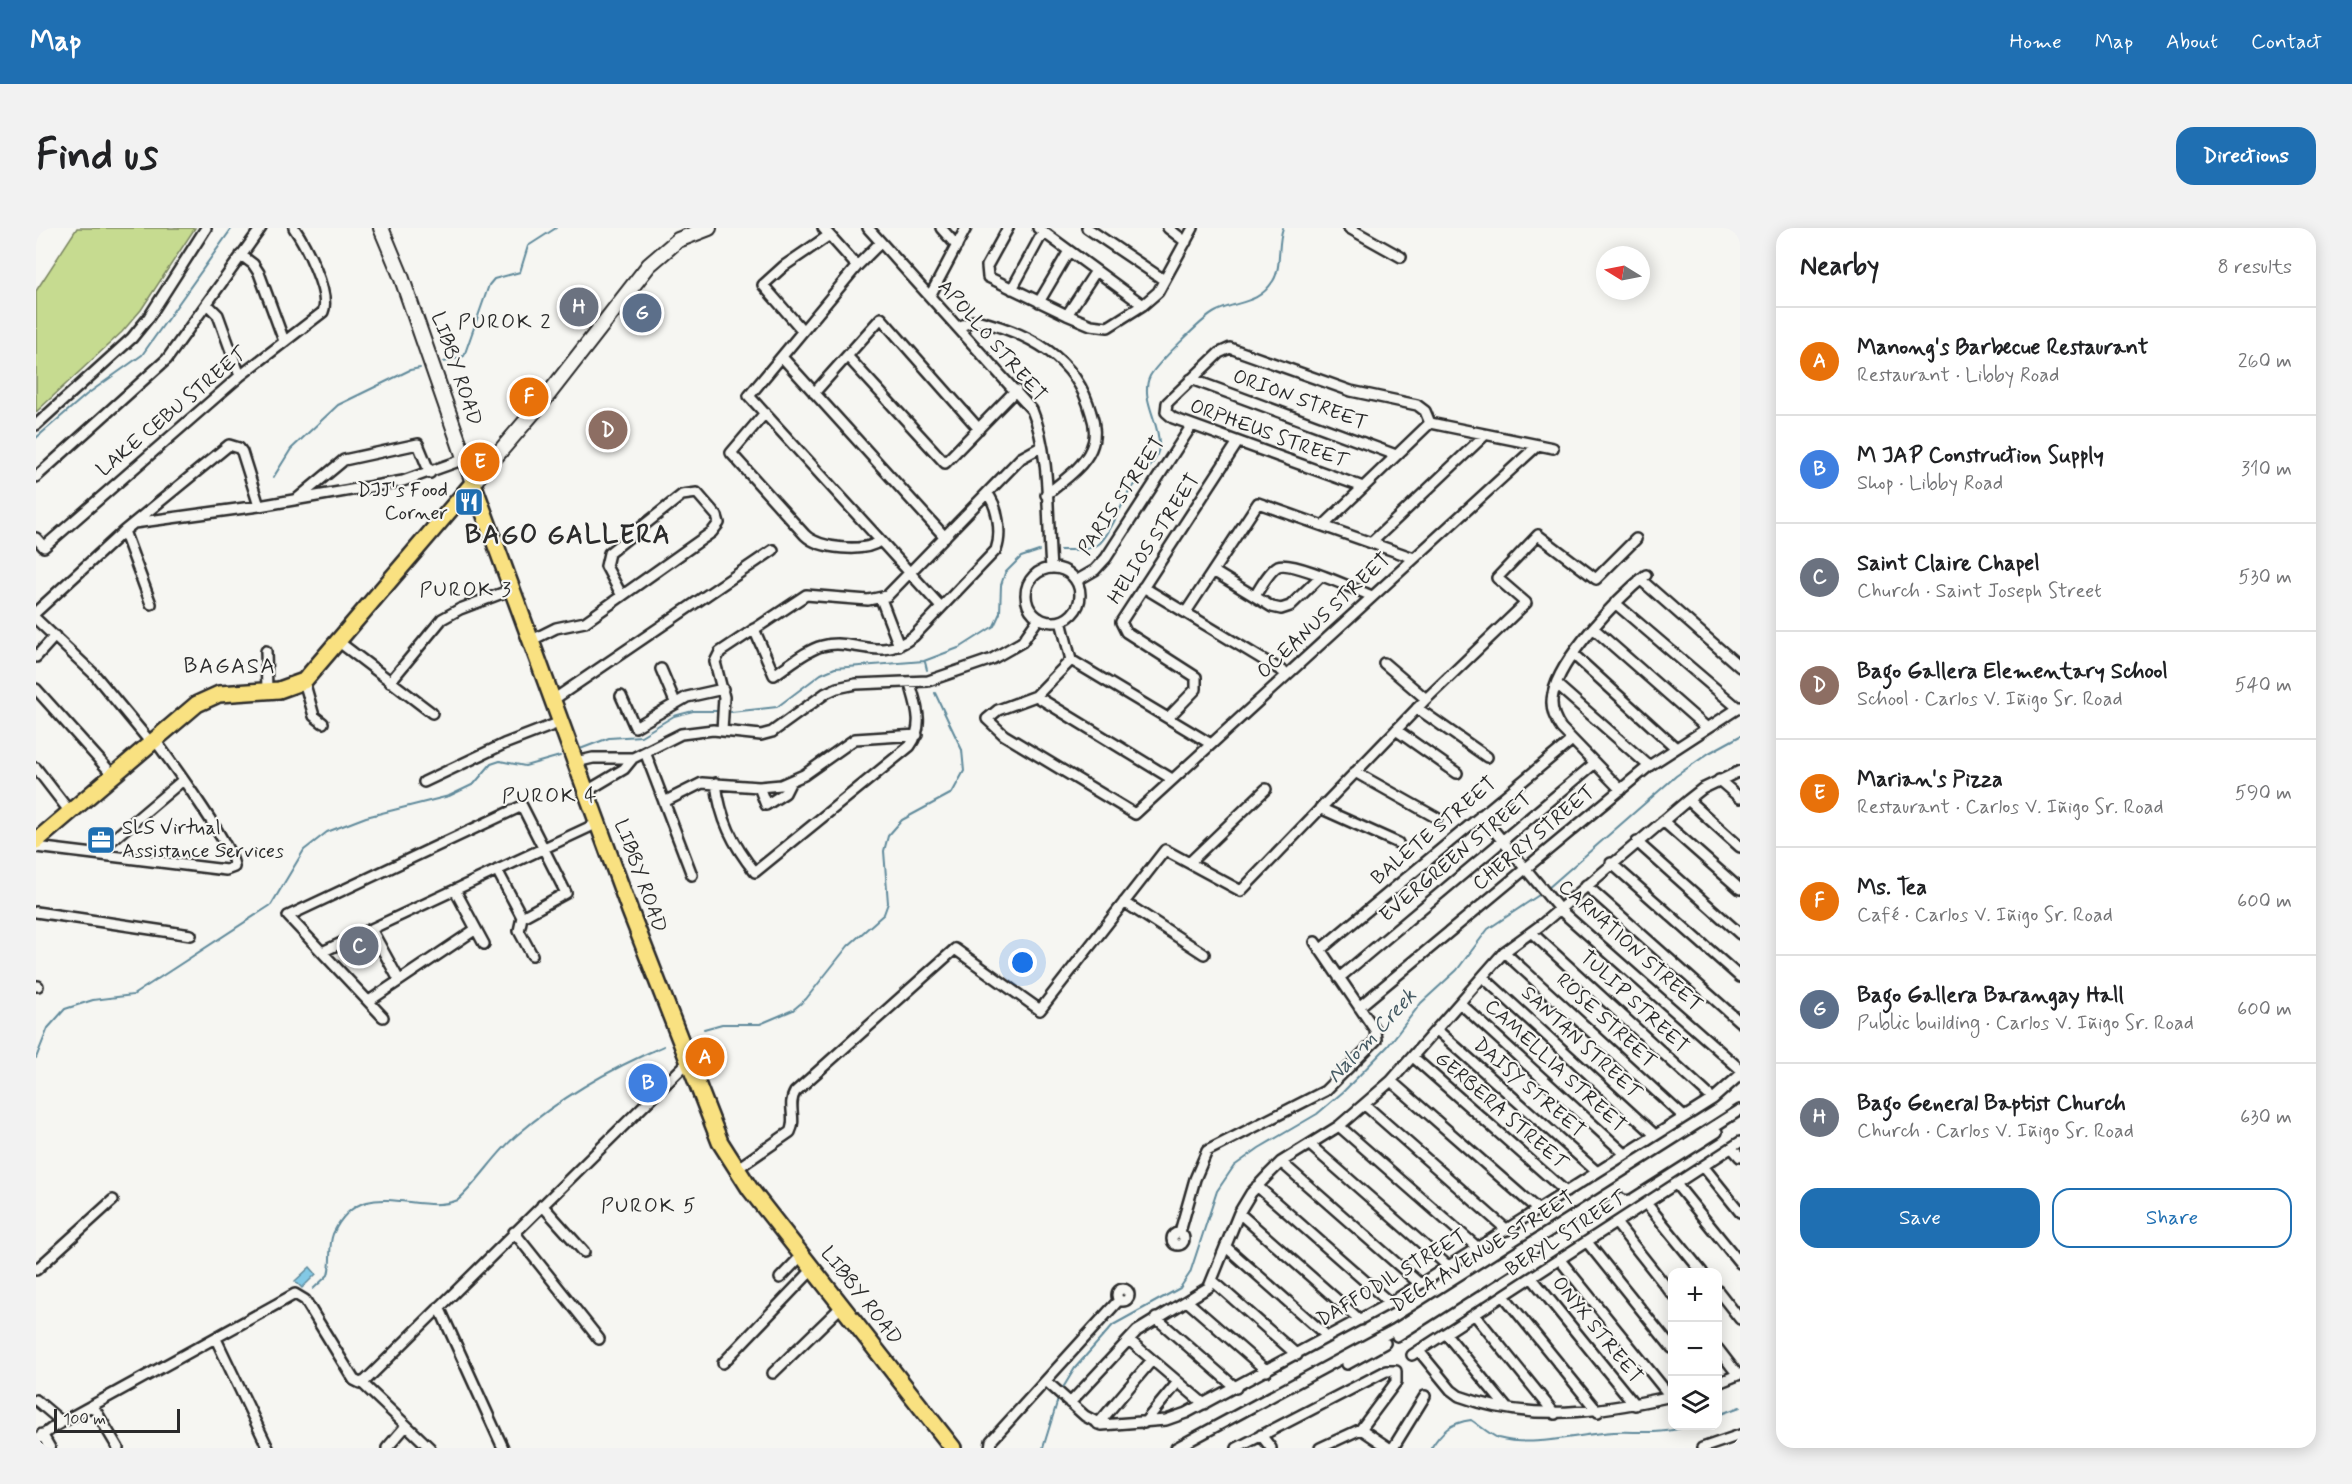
<!DOCTYPE html>
<html lang="en">
<head>
<meta charset="utf-8">
<style>
  :root { --surface:#fff; --page:#f2f2f2; --text:#202124; --muted:#757577; --line:#e0e0e0; --accent:#1f6fb2 }
  body { margin:0; font-family:Mynerve,sans-serif; background:var(--page); color:var(--text) }
  .controls { position:absolute; right:18px; bottom:18px; display:grid; overflow:hidden; border-radius:12px; box-shadow:0 3px 15px #0003 }
  .controls button { width:54px; height:54px; display:grid; place-items:center; padding:0; border:0; border-bottom:2px solid var(--line); background:var(--surface); color:var(--text); font:30px sans-serif }
  .compass { position:absolute; left:1560px; top:18px; width:54px; height:54px; border-radius:50%; background:var(--surface); box-shadow:0 3px 15px #0003; rotate:280deg }
  .scale { position:absolute; left:18px; bottom:15px; width:126px; box-sizing:border-box; padding-left:6px; border:3px solid #2b2b2b; border-top:0; font-size:16px; line-height:21px; white-space:nowrap; color:#2b2b2b; -webkit-text-stroke:4px #f6f6f2; paint-order:stroke }
  .you { position:absolute; left:987px; top:735px; width:21px; height:21px; margin:-15px; border:4px solid #fff; border-radius:50%; background:#1a73e8; box-shadow:0 0 0 9px #1a73e833 }
  .badge { display:grid; place-items:center; width:39px; height:39px; border-radius:50%; background:var(--accent); color:#fff; font-size:20px; font-weight:700 }
  .pin { position:absolute; translate:-50% -50%; border:3px solid #fff; box-shadow:0 2px 6px #0006 }
  .list { margin:0; padding:0; list-style:none }
  h2 { display:flex; justify-content:space-between; align-items:center; height:78px; margin:0; padding:0 24px; font-size:26px }
  h2 small { font-size:20px; font-weight:400; color:var(--muted) }
  .list li { display:grid; grid-template-columns:39px 1fr auto; gap:18px; align-items:center; box-sizing:border-box; height:108px; padding:0 24px; border-top:2px solid var(--line) }
  .list b { display:block; font-size:22px; white-space:nowrap }
  .list p { margin:0; font-size:20px; white-space:nowrap; color:var(--muted) }
  .list em { font-size:20px; font-style:normal; color:var(--muted) }
  .actions { display:flex; gap:12px; padding:18px 24px }
  .actions a { flex:1; padding:14px 0; border:2px solid var(--accent); border-radius:18px; text-align:center; font-size:21px; color:var(--accent) }
  .actions .main { background:var(--accent); color:#fff }
  .icon { flex:none; width:33px; height:33px; fill:none; stroke:currentColor; stroke-width:2; stroke-linecap:round; stroke-linejoin:round }
  .map { position:relative; flex:none; width:1704px; height:1220px; overflow:hidden; border-radius:18px }
  header { display:flex; align-items:center; gap:36px; box-sizing:border-box; height:84px; padding:0 30px; background:var(--accent); color:#fff }
  header strong { font-size:28px }
  nav { display:flex; gap:33px; margin-inline-start:auto; font-size:21px }
  .intro { display:flex; align-items:center; justify-content:space-between; box-sizing:border-box; height:144px; padding:0 36px }
  h1 { margin:0; font-size:42px }
  .button { padding:15px 27px; border-radius:18px; background:var(--accent); color:#fff; font-size:21px; font-weight:700 }
  main { display:flex; gap:36px; padding:0 36px }
  aside { flex:1; background:var(--surface); border-radius:18px; box-shadow:0 3px 15px #0003 }
  .map>svg:first-child { display:block }
  .green { fill:#c6db90; stroke:#78835e; stroke-width:1.5 }
  .water { fill:#83c9e5; stroke:#608a9b; stroke-width:1.5 }
  .lines { fill:none; stroke-linecap:round; stroke-linejoin:round }
  .stream { stroke:#608a9b; stroke-width:2 }
  .street-casing { stroke:#2b2b2b; stroke-width:14 }
  .secondary-casing { stroke:#2b2b2b; stroke-width:18 }
  .primary-casing { stroke:#2b2b2b; stroke-width:20 }
  .street { stroke:#f6f6f2; stroke-width:9 }
  .secondary { stroke:#f6f6f2; stroke-width:14 }
  .primary { stroke:#f9e181; stroke-width:15 }
  .labels { text-anchor:middle; dominant-baseline:central; stroke-width:4.5; stroke-linejoin:round; paint-order:stroke }
  .street-label { font-size:20px; fill:#2b2b2b; stroke:#f6f6f2 }
  .poi-label { font-size:20px; fill:#2b2b2b; stroke:#f6f6f2; text-anchor:end }
  .neighbourhood-label { font-size:21px; letter-spacing:1.5px; fill:#2b2b2b; stroke:#f6f6f2 }
  .water-label { font-size:21px; font-style:italic; fill:#455a63; stroke:#f6f6f2 }
  .quarter-label { font-size:22px; letter-spacing:1.5px; fill:#2b2b2b; stroke:#f6f6f2 }
  .district-label { font-size:26px; font-weight:bold; letter-spacing:1.5px; fill:#2b2b2b; stroke:#f6f6f2 }
</style>
</head>
<body>
<header>
<strong>Map</strong>
<nav><a>Home</a><a>Map</a><a>About</a><a>Contact</a></nav>
</header>
<div class="intro"><h1>Find us</h1><a class="button">Directions</a></div>
<main>
<div class="map">
<svg width="1704" height="1220" viewBox="0 0 1704 1220">
  <rect width="100%" height="100%" fill="#f6f6f2"/>
  <filter id="ink" filterUnits="userSpaceOnUse"><feTurbulence type="fractalNoise" baseFrequency=".0167" numOctaves="2"/><feDisplacementMap in="SourceGraphic" scale="12" xChannelSelector="R" yChannelSelector="G"/><feConvolveMatrix kernelMatrix="1 2 1 2 8 2 1 2 1" color-interpolation-filters="sRGB"/></filter>
  <g filter="url(#ink)">
    <path class="green" d="M41,0H159L105,82L86,104L0,184V63Z"/>
    <path class="water" d="M274,1039L280,1046L266,1060L259,1053Z"/>
    <g class="lines">
      <path class="stream" d="M408,134L428,128L453,57L458,51L484,44L492,18L520,0
        M0,210L50,167L106,127L196,0
        M237,250L255,221L302,177L374,142L384,140
        M1024,322C1035,322 1055,323 1064,315C1077,302 1083,280 1093,264C1103,250 1121,236 1123,219C1125,196 1103,170 1114,148C1120,137 1167,90 1179,84C1201,72 1221,78 1237,53C1246,39 1241,16 1247,0
        M889,434L891,442
        M695,484L741,479L785,446L799,440L888,433L925,419L958,398L964,385L965,357L969,345L985,329L1003,323
        M544,521L573,510L605,508L638,488L657,483H681
        M1511,661L1640,548L1673,525L1704,508
        M668,801L686,796H724L757,782L770,771L812,718L848,686L852,675L848,623L852,608L866,592L916,565L928,543L926,522L899,465
        M0,830L12,800L29,781L57,772L97,767L235,677L268,622L291,604L330,589L413,568L438,556L455,536L464,533L489,538L524,528
        M277,1061L292,1047C296,1034 292,1019 297,1006C325,944 382,989 422,972C444,952 459,926 481,907C525,869 576,840 628,818
        M1025,1163L1039,1140L1077,1097L1144,1060L1154,1045L1181,963L1198,938L1223,920L1281,886L1307,864L1352,818L1385,775L1421,742L1452,701L1506,665
        M1682,1187L1704,1179
        M1007,1220L1023,1168
        M1395,1220C1406,1203 1414,1195 1435,1192C1443,1197 1453,1206 1462,1210C1499,1220 1541,1206 1578,1204C1602,1203 1628,1207 1651,1198"/>
      <g class="street-casing">
        <path id="street" d="M787,0L821,38
          M832,0L996,182C1015,226 1011,292 1015,340
          M905,0L921,18
          M972,0L951,38L952,49L1031,87L1055,97L1072,99L1107,77L1122,64L1157,0
          M1002,0L1107,77
          M1051,0L1128,52
          M1132,0L1150,14
          M1313,0L1365,29
          M844,15L821,38L713,168L905,379
          M205,27L217,36L223,45L248,113
          M976,61L1007,4
          M894,68L930,0
          M1003,74L1033,23
          M171,76L182,87L204,148
          M1031,87L1060,43
          M922,99L940,92C993,105 1040,129 1055,185C1059,196 1060,210 1055,221C1047,240 1025,254 1010,267
          M767,103L727,57L748,38L792,8
          M811,128L909,235L980,162
          M746,129L909,309
          M1155,151L1360,227
          M778,165L845,90L943,201
          M729,185L695,225L769,307C783,321 828,325 844,313
          M1394,195L1517,220
          M0,197L96,110L113,89L170,0
          M0,249L131,131L225,0
          M1327,259L1137,190L1130,184L1131,175L1183,125L1194,120L1315,163L1381,177L1389,183L1394,195
          M261,271L308,232L382,216L394,245
          M98,295L223,278L367,253L429,231
          M1287,298L1394,195
          M88,303L115,376
          M0,310L8,319L204,148L287,84C295,66 269,16 258,0
          M1335,315L1449,207
          M990 367a27 27 0 1 1 54 0a27 27 0 1 1-54 0Z
          M1177,343L1236,379L1245,381L1254,378L1284,349
          M1604,351L1704,439
          M1040,353L1059,342L1070,330L1156,197
          M1107,359L1251,446
          M1219,368C1224,360 1233,343 1242,338C1256,332 1320,362 1336,368
          M845,371L863,418
          M1579,375L1702,480
          M0,384L88,303L193,217L203,220L206,224L223,278
          M1150,384L1222,275L1378,330
          M0,391L58,446L115,515
          M1025,393L1035,432L1175,516
          M1557,400L1671,500
          M718,401L738,447C752,438 770,422 786,418C819,409 843,436 878,408L960,322C966,306 962,278 951,265
          M496,412L520,400L549,394L676,304L683,295L681,288L661,265L646,267L573,325L570,338L586,368
          M303,414L396,485
          M230,423L231,463
          M1538,427L1640,520
          M0,429L19,408
          M1035,432L1000,468L962,482L951,491L968,507L1099,586L1502,217
          M1348,435L1390,471
          M625,441L639,474
          M268,453L278,488L287,495
          M354,454L406,391L424,381L477,361
          M1520,456L1613,538
          M0,461L77,547
          M585,468L599,499L651,469L687,461
          M1000,468L1136,551
          M517,472L737,322
          M1381,480L1451,529
          M1132,490L1160,461V449L1090,404L1085,394L1202,214
          M1360,502L1421,545
          M686,503L688,469L679,434L684,424L770,367L832,372L851,368L985,230L1005,219
          M609,524L656,647
          M540,534L557,530H597
          M0,540L34,584
          M1319,544L1401,590
          M1683,552L1704,570
          M388,554L468,516L525,494
          M680,555C684,590 697,617 719,644L874,518C889,497 880,477 874,455
          M723,559L730,577L749,565L755,553
          M1585,562L1525,500C1518,490 1514,478 1517,466C1524,430 1582,370 1610,347
          M551,563L588,541L597,530L645,506L677,502L725,507L736,504L790,465L801,460L820,456L892,453L956,431L986,414L1003,390
          M1652,572L1704,619
          M628,574L666,555L723,559L745,557L768,547L819,511L881,507
          M1284,580L1362,615
          M1445,587L1523,681L1704,841
          M1627,593L1704,661
          M1601,614L1704,706
          M0,619L190,642L198,639C201,624 132,530 119,512
          M62,624L147,552
          M1153,635L1230,561
          M1575,635L1704,749
          M461,642L486,689
          M1550,657L1704,794
          M419,662L448,716
          M1088,674L1168,726
          M0,684L155,707
          M486,689L483,703L496,727
          M335,701L363,752
          M1495,704L1677,871
          M1284,722L1536,512
          M286,724L562,595
          M1468,724L1648,889
          M1447,749L1619,907
          M1303,750L1559,535
          M0,758H2
          M333,773L440,701
          M1425,776L1589,926
          M1323,779L1613,538L1704,479
          M347,789L252,688L486,578L530,665L486,689
          M1401,802L1561,944
          M1377,829L1530,964
          M1355,853L1502,982
          M1329,877L1471,1002
          M1303,898L1442,1020
          M1274,917L1412,1038
          M1696,920L1704,929
          M1245,934L1384,1056
          M1667,938L1704,984
          M699,942L754,904C761,891 751,877 759,864L919,721L1004,782L1129,622L1205,663L1390,471L1490,375L1461,350L1502,307L1560,351L1600,311
          M1640,956L1704,1035
          M1221,958L1354,1075
          M1591,961L1681,904
          M1610,975L1666,1044
          M506,977L548,1024
          M1203,985L1324,1092
          M1580,995L1636,1066
          M478,1004L563,1111
          M1144,1004L1159,951L1171,923L1289,863L1340,812L1339,802L1279,714
          M1136 1011a6 6 0 1 1 12 0a6 6 0 1 1-12 0Z
          M1551,1014L1636,1120
          M1190,1019L1292,1109
          M1524,1032L1634,1168
          M0,1042L77,972
          M744,1050L766,1027
          M1496,1050L1599,1177
          M1177,1053L1261,1127
          M1081 1067a6 6 0 1 1 12 0a6 6 0 1 1-12 0Z
          M1682,1063L1704,1091
          M1468,1068L1562,1184
          M1152,1074L1231,1143
          M403,1079L467,1220
          M1439,1087L1519,1186
          M1120,1090L1200,1160
          M1410,1106L1470,1179
          M1361,1108L1499,1020
          M180,1111L232,1220
          M1093,1112L1168,1176
          M1682,1121L1702,1147
          M1383,1123L1415,1162L1423,1168C1496,1195 1564,1184 1636,1168
          M1376,1127L1704,914
          M687,1135L777,1041
          M1311,1136L1349,1115
          M737,1145L806,1078
          M1010,1153L1049,1188L1066,1197L1130,1192L1150,1185L1354,1075L1677,871L1704,847
          M326,1155L394,1220
          M1682,1155L1704,1146
          M0,1172L26,1194
          M1034,1175L1101,1103L1173,1059L1203,985L1215,965L1232,947L1245,934L1303,898L1355,853L1468,724L1505,697L1652,572L1666,561L1704,543
          M57,1178L82,1220
          M1108,1195L1142,1154
          M1062,1196L1116,1132
          M1325,1201L1353,1220
          M6,1206L14,1220
          M1225,1207L1235,1220
          M0,1212L19,1198L259,1066L269,1072L318,1152L324,1155L329,1153L652,834
          M351,1220L370,1198
          M954,1220L955,1213L1083,1072
          M1140,1220L1358,1102L1704,882
          M1201,1220L1350,1143H1360V1154L1325,1201L1284,1220
          M1357,1220L1389,1168
          M1666,1220L1704,1207"/>
      </g>
      <g class="secondary-casing">
        <path id="secondary" d="M345,0L365,48L437,255L508,172L613,37L642,12L673,0"/>
      </g>
      <g class="primary-casing">
        <path id="primary" d="M0,613L161,476L183,466L243,462L268,453L437,255L594,683L684,914L714,961L917,1220"/>
      </g>
      <use href="#street" class="street"/>
      <use href="#secondary" class="secondary"/>
      <use href="#primary" class="primary"/>
    </g>
  </g>
  <defs>
    <g id="restaurant-square" transform="scale(1.5)"><rect x="-9" y="-9" width="18" height="18" rx="4" fill="#1f6fb2" stroke="#f6f6f2"/><path d="M-5-6h1v4h1v-4h1v4h1v-4h1v5L-1.5 .5V6h-2V.5L-5-1ZM5-6V6H3V1.5H1.5Q1.5-4 5-6Z" fill="#fff"/></g>
    <g id="office-square" transform="scale(1.5)"><rect x="-9" y="-9" width="18" height="18" rx="4" fill="#1f6fb2" stroke="#f6f6f2"/><path d="M-6-3h4V-5.5h4V-3h4V5H-6ZM-1-4.5V-3h2v-1.5ZM-6 0V1H6V0Z" fill="#fff"/></g>
  </defs>
  <g fill-rule="evenodd">
    <use href="#restaurant-square" x="433" y="274"/>
    <use href="#office-square" x="65" y="612"/>
  </g>
  <g class="labels">
    <g class="street-label">
      <text transform="translate(956 113) rotate(49)">APOLLO STREET</text>
      <text transform="translate(420 141) rotate(71)">LIBBY ROAD</text>
      <text transform="translate(1264 172) rotate(20)">ORION STREET</text>
      <text transform="translate(136 184) rotate(-40)">LAKE CEBU STREET</text>
      <text transform="translate(1233 206) rotate(20)">ORPHEUS STREET</text>
      <text transform="translate(1086 268) rotate(-56)">PARIS STREET</text>
      <text transform="translate(1118 311) rotate(-57)">HELIOS STREET</text>
      <text transform="translate(1288 388) rotate(-43)">OCEANUS STREET</text>
      <text transform="translate(1398 603) rotate(-40)">BALETE STREET</text>
      <text transform="translate(1498 610) rotate(-40)">CHERRY STREET</text>
      <text transform="translate(1420 629) rotate(-40)">EVERGREEN STREET</text>
      <text transform="translate(604 648) rotate(70)">LIBBY ROAD</text>
      <text transform="translate(1594 718) rotate(42)">CARNATION STREET</text>
      <text transform="translate(1598 774) rotate(43)">TULIP STREET</text>
      <text transform="translate(1570 793) rotate(43)">ROSE STREET</text>
      <text transform="translate(1545 815) rotate(43)">SANTAN STREET</text>
      <text transform="translate(1519 838) rotate(43)">CAMELLIA STREET</text>
      <text transform="translate(1493 860) rotate(41)">DAISY STREET</text>
      <text transform="translate(1465 883) rotate(41)">GERBERA STREET</text>
      <text transform="translate(1530 1006) rotate(-33)">BERYL STREET</text>
      <text transform="translate(1447 1024) rotate(-32)">DECA AVENUE STREET</text>
      <text transform="translate(1356 1050) rotate(-31)">DAFFODIL STREET</text>
      <text transform="translate(825 1068) rotate(52)">LIBBY ROAD</text>
      <text transform="translate(1561 1102) rotate(51)">ONYX STREET</text>
    </g>
    <g class="poi-label">
      <text x="412" y="262">DJJ's Food<tspan x="412" dy="23">Corner</tspan></text>
      <text x="86" y="600" text-anchor="start">SLS Virtual<tspan x="86" dy="23">Assistance Services</tspan></text>
    </g>
    <g class="neighbourhood-label">
      <text x="469" y="94">PUROK 2</text>
      <text x="430" y="362">PUROK 3</text>
      <text x="514" y="568">PUROK 4</text>
      <text x="613" y="978">PUROK 5</text>
    </g>
    <g class="water-label">
      <text transform="translate(1336 808) rotate(-47)">Nalom Creek</text>
    </g>
    <g class="quarter-label">
      <text x="194" y="439">BAGASA</text>
    </g>
    <g class="district-label">
      <text x="532" y="308">BAGO GALLERA</text>
    </g>
  </g>
</svg>
<div class="controls">
<button>+</button>
<button>−</button>
<button><svg class="icon" aria-label="layers" viewBox="0 0 24 24"><path d="M12 4l9 5-9 5-9-5zM3 14l9 5 9-5"/></svg></button>
</div>
<svg class="compass" viewBox="-18 -18 36 36"><path d="M0-13l5 13h-10z" fill="#e53935"/><path d="M0 13l5-13h-10z" fill="#757577"/></svg>
<div class="scale">100 m</div>
<div class="you"></div>
<div class="pin badge" style="left:669px;top:829px;background:#e8710a">A</div>
<div class="pin badge" style="left:612px;top:855px;background:#3f7fe0">B</div>
<div class="pin badge" style="left:323px;top:718px;background:#6b7280">C</div>
<div class="pin badge" style="left:572px;top:202px;background:#8d6e63">D</div>
<div class="pin badge" style="left:444px;top:234px;background:#e8710a">E</div>
<div class="pin badge" style="left:493px;top:169px;background:#e8710a">F</div>
<div class="pin badge" style="left:606px;top:85px;background:#5c6f8a">G</div>
<div class="pin badge" style="left:543px;top:79px;background:#6b7280">H</div>
</div>
<aside>
<h2>Nearby<small>8 results</small></h2>
<ul class="list">
<li><span class="badge" style="background:#e8710a">A</span><div><b>Manong's Barbecue Restaurant</b><p>Restaurant · Libby Road</p></div><em>260 m</em></li>
<li><span class="badge" style="background:#3f7fe0">B</span><div><b>M JAP Construction Supply</b><p>Shop · Libby Road</p></div><em>310 m</em></li>
<li><span class="badge" style="background:#6b7280">C</span><div><b>Saint Claire Chapel</b><p>Church · Saint Joseph Street</p></div><em>530 m</em></li>
<li><span class="badge" style="background:#8d6e63">D</span><div><b>Bago Gallera Elementary School</b><p>School · Carlos V. Iñigo Sr. Road</p></div><em>540 m</em></li>
<li><span class="badge" style="background:#e8710a">E</span><div><b>Marian's Pizza</b><p>Restaurant · Carlos V. Iñigo Sr. Road</p></div><em>590 m</em></li>
<li><span class="badge" style="background:#e8710a">F</span><div><b>Ms. Tea</b><p>Café · Carlos V. Iñigo Sr. Road</p></div><em>600 m</em></li>
<li><span class="badge" style="background:#5c6f8a">G</span><div><b>Bago Gallera Barangay Hall</b><p>Public building · Carlos V. Iñigo Sr. Road</p></div><em>600 m</em></li>
<li><span class="badge" style="background:#6b7280">H</span><div><b>Bago General Baptist Church</b><p>Church · Carlos V. Iñigo Sr. Road</p></div><em>630 m</em></li>
</ul>
<div class="actions"><a class="main">Save</a><a>Share</a></div>
</aside>
</main>
</body>
</html>
